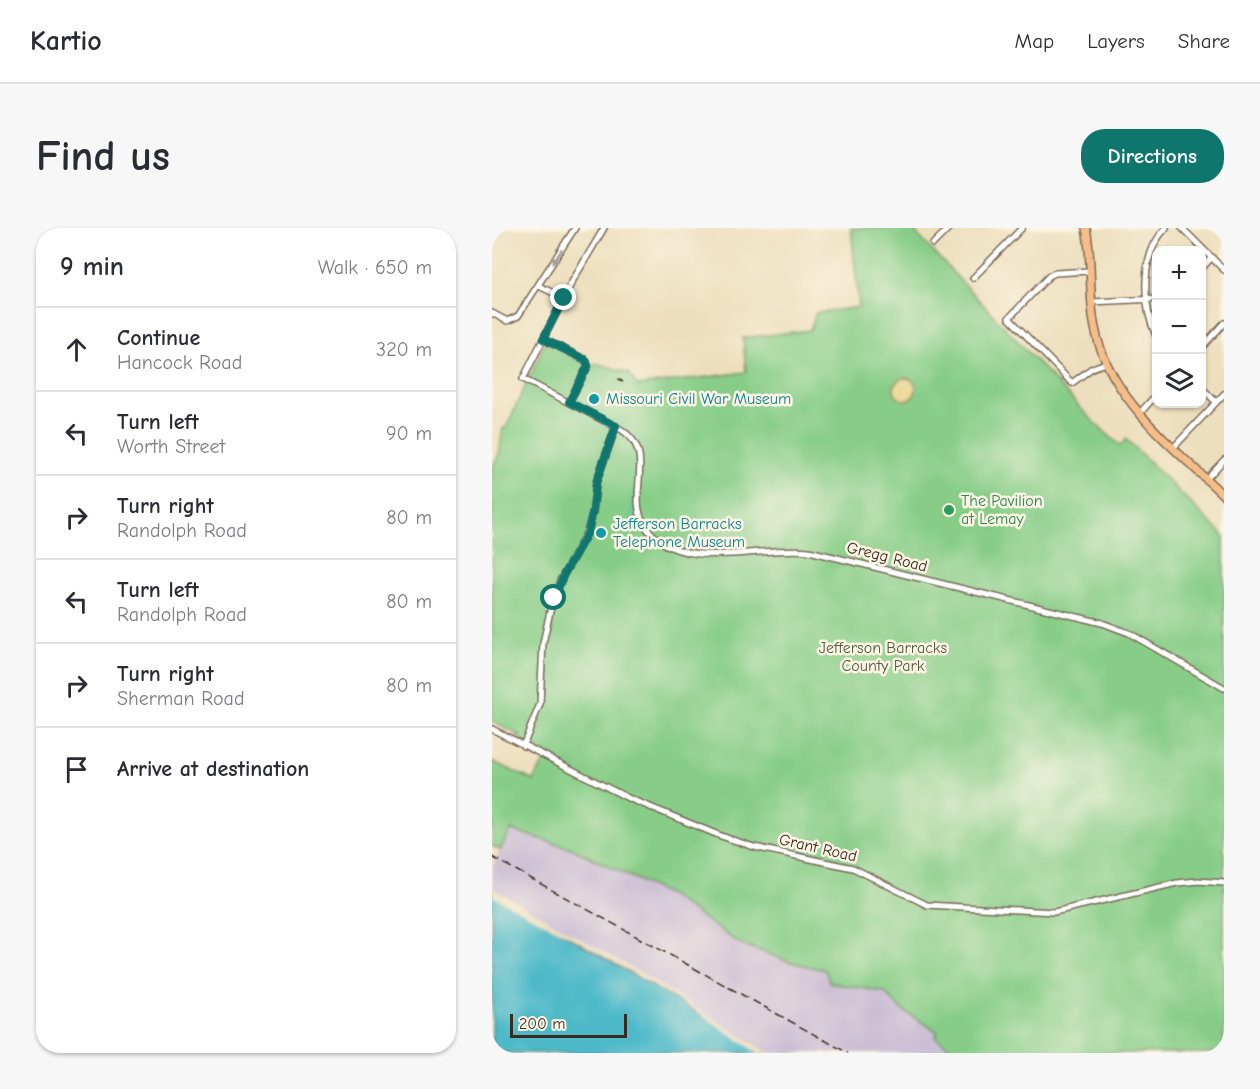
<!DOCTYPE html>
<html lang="en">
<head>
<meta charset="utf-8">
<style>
  :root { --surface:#fff; --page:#f7f7f7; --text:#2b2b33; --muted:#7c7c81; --line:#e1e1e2; --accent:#0f766e }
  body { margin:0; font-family:"Comic Neue",sans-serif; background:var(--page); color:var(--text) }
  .controls { position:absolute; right:18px; top:18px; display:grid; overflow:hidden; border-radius:12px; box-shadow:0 2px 4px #0004 }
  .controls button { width:54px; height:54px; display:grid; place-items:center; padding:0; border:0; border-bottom:2px solid var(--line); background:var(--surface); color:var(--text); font:30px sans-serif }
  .scale { position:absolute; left:18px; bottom:15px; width:117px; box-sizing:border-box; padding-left:6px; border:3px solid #3b2a1e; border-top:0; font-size:16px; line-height:21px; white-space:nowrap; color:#3b2a1e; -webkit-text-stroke:4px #fcf5e5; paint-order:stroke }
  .stop { position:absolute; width:18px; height:18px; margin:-14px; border:4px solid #0f766e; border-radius:50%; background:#fff }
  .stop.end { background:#0f766e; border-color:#fff; box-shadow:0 2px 6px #0008 }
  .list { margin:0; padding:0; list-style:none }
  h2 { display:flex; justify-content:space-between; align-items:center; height:78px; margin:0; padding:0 24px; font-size:26px }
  h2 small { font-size:20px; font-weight:400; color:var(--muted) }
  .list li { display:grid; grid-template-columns:39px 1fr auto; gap:18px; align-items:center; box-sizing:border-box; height:84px; padding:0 24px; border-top:2px solid var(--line) }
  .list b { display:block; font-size:22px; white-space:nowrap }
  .list p { margin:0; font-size:20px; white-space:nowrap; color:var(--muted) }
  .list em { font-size:20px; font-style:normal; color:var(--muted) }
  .icon { flex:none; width:33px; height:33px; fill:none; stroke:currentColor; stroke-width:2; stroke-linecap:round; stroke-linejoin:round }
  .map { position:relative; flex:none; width:732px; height:825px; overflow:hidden; border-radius:24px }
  header { display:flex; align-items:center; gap:36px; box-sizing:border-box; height:84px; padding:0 30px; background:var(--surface); border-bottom:2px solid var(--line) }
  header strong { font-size:28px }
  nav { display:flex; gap:33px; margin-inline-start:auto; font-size:21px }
  .intro { display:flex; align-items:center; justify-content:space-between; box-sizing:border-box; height:144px; padding:0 36px }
  h1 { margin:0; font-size:42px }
  .button { padding:15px 27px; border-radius:24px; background:var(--accent); color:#fff; font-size:21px; font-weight:700 }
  main { display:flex; gap:36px; padding:0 36px }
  aside { flex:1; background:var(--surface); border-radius:24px; box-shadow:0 2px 4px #0004 }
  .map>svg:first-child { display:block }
  .industrial { fill:#ccbed4 }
  .green { fill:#87cd88; stroke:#617c53; stroke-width:1.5 }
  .sand { fill:#eeda9e; stroke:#94825e; stroke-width:1.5 }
  .water { fill:#4eb9c9; stroke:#447274; stroke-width:1.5 }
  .pier { fill:#eddfbd }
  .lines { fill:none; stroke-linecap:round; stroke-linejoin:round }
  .stream { stroke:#4eb9c9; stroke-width:1.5 }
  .minor-casing { stroke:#796956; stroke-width:8 }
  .major-casing { stroke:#796956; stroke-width:10 }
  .minor { stroke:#fff; stroke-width:5 }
  .major { stroke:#f7bd88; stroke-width:7 }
  .rail { stroke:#3b2a1e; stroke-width:1.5; stroke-dasharray:9 4.5; stroke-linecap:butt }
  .oneway { fill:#a79f9a }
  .route { stroke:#0f766e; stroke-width:8 }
  .culture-dot { fill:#0f9aa8; stroke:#fcf5e5; stroke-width:2 }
  .leisure-dot { fill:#2e9e5b; stroke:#fcf5e5; stroke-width:2 }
  .labels { text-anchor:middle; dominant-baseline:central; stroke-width:5; stroke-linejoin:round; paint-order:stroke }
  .culture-label { font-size:16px; fill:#0d838f; stroke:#fcf5e5; text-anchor:start }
  .leisure-label { font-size:16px; fill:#27864d; stroke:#fcf5e5; text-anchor:start }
  .street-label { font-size:16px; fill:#3b2a1e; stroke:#fcf5e5 }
  .park-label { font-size:16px; fill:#525b3e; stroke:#fcf5e5 }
</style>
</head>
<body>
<header>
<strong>Kartio</strong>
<nav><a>Map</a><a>Layers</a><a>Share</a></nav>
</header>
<div class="intro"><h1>Find us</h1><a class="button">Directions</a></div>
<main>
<aside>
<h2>9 min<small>Walk · 650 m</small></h2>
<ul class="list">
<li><svg class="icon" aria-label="ahead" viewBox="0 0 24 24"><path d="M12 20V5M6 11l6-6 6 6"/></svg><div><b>Continue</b><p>Hancock Road</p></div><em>320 m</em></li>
<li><svg class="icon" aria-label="left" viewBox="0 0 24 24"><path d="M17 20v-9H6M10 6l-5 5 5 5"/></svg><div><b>Turn left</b><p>Worth Street</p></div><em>90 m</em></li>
<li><svg class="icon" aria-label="right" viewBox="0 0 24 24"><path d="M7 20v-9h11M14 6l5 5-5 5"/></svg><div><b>Turn right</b><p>Randolph Road</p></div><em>80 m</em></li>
<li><svg class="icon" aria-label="left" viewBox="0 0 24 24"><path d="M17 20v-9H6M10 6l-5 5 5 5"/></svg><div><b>Turn left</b><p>Randolph Road</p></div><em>80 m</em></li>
<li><svg class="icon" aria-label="right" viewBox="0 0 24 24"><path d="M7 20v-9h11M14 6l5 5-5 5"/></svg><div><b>Turn right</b><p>Sherman Road</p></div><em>80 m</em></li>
<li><svg class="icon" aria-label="arrive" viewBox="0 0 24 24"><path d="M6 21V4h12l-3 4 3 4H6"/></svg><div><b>Arrive at destination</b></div></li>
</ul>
</aside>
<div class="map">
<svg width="732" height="825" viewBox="0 0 732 825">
  <rect width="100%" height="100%" fill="#fcf5e5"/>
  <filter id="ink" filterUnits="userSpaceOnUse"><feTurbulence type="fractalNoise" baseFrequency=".0167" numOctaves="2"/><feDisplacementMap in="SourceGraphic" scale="12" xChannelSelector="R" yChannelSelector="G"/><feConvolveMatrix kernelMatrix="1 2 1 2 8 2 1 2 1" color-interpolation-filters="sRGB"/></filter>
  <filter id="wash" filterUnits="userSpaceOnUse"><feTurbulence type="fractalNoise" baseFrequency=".008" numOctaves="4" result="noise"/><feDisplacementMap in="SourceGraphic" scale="24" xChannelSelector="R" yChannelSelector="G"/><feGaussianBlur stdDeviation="1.35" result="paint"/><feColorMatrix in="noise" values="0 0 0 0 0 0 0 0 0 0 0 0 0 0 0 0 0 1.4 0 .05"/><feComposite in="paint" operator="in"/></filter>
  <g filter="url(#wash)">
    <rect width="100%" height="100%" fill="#eddfbd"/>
    <path class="industrial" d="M18,601L79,620L177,667L247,715L298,734L333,742L339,755L392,764L409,781L447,804L443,809L467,825H273L0,663V639Z"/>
    <path class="green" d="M359,0H419L596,188L628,218L634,211L732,308V825H467L443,809L446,804L409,781L392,764L338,755L333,742L298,734L247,715L177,667L79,620L19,602L8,622L0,618V533L42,553L55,527L24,509L29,508L0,494V240L7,226L11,200H14L53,114L101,139L104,135L137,145L145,158L254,144L251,110L318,102L324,85L367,79Z"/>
    <path class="sand" d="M402 161a11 11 0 1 1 22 0a11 11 0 1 1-22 0Z"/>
    <path class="water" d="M0,663L273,825H0Z"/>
    <path class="pier" d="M0,660L142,741L276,825H266L201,781L88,714L2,669Z"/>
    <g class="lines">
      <path class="stream" d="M140,290L141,261"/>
    </g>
  </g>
  <g filter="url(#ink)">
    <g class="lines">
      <g class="minor-casing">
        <path id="minor" d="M112,0L80,54L31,151L130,202C168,227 129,271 157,303C193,345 270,317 317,323L610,395L637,405L732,460
          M690,0L732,42
          M441,16L457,0
          M710,40L720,29
          M598,43L563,45L557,48L517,90L580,155L600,140L614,135
          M481,50L530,0
          M47,58L72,70
          M599,74L664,71
          M0,85L15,93L26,88L83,0
          M664,108C650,76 648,26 674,0
          M51,111L94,132L96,138L77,174
          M710,119L732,95
          M710,160L724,174
          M648,185L664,167
          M682,219L732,166
          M714,251L732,232
          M0,501L136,570L229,608L262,619L361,640L435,677L562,684L685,655L706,653L732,655
          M31,518L48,476L51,415L59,379L68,353L95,304L101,282L104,255L124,198"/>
      </g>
      <g class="major-casing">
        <path id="major" d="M594,0C601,33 596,67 603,100C617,172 683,220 732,268"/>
      </g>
      <use href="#minor" class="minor"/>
      <use href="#major" class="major"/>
      <path class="rail" d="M126,151L131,154
        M0,629L356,825"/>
    </g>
    <defs><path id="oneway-solid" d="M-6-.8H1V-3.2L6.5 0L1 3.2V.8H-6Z" transform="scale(1.5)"/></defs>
    <use class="oneway" href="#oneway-solid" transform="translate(65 29) rotate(124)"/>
  </g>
  <g class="lines" filter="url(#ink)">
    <path class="route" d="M62,370L72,346L96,304L101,282L104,255L124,198L77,174L96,138L94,132L51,111L72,70"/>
  </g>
  <g class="culture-dot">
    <circle cx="102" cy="171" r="6"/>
    <circle cx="109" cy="305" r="6"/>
  </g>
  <circle class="leisure-dot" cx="457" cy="282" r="6"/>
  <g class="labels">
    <g class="culture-label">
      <text x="114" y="171">Missouri Civil War Museum</text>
      <text x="121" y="296">Jefferson Barracks<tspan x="121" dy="18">Telephone Museum</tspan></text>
    </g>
    <g class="leisure-label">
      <text x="469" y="273">The Pavilion<tspan x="469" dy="18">at Lemay</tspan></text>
    </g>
    <g class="street-label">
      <text transform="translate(395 329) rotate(14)">Gregg Road</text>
      <text transform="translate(326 620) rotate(13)">Grant Road</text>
    </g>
    <g class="park-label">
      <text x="391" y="420">Jefferson Barracks<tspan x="391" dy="18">County Park</tspan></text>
    </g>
  </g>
</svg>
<div class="controls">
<button>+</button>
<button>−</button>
<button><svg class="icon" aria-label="layers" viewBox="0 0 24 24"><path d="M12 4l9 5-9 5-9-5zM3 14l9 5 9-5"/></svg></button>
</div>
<div class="scale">200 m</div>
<div class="stop" style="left:62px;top:370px"></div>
<div class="stop end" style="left:72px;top:70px"></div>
</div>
</main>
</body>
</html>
